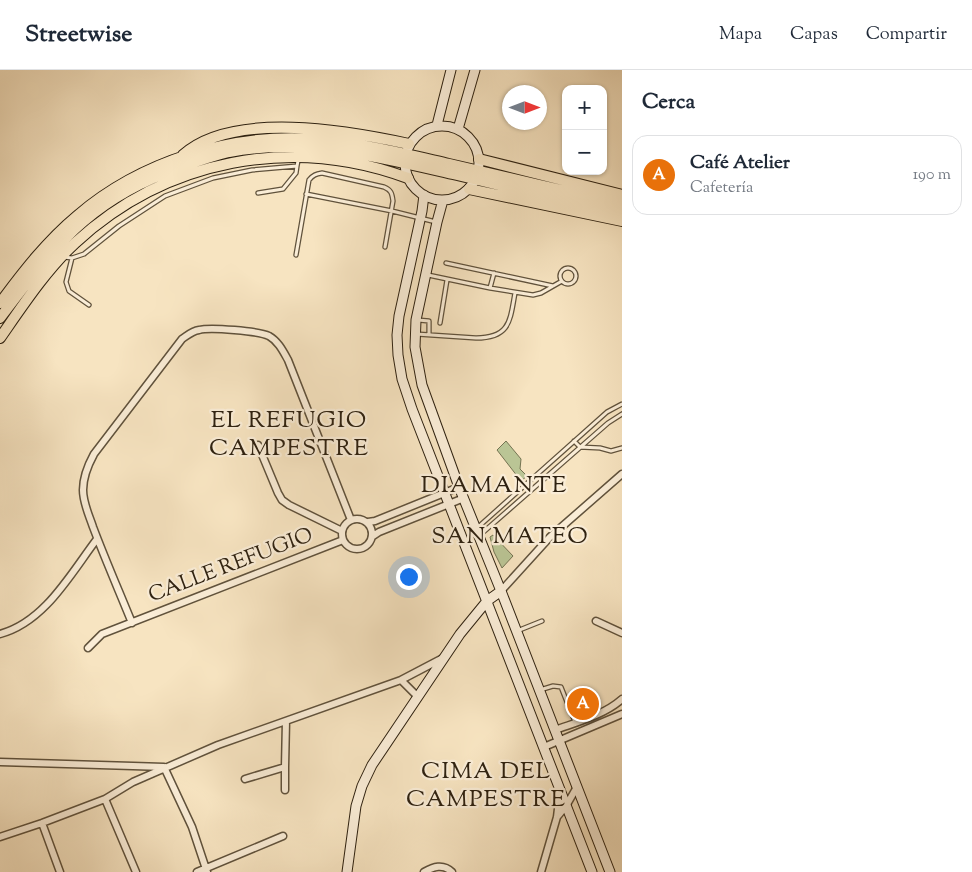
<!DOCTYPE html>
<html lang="es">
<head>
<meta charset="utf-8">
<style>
  :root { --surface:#fff; --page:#f2f2f3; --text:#1f2937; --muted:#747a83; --line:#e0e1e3; --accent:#b45309 }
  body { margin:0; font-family:"Sorts Mill Goudy",serif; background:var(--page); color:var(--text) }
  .controls { position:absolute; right:15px; top:15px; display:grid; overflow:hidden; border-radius:10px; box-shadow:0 1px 4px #0004 }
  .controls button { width:45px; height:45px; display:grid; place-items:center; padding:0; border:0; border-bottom:1px solid var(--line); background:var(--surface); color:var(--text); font:25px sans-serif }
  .compass { position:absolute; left:502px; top:15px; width:45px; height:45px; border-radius:50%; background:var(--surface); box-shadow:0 1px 4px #0004; rotate:90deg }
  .you { position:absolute; left:408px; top:506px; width:18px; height:18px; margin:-12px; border:4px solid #fff; border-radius:50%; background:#1a73e8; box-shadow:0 0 0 8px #1a73e833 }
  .badge { display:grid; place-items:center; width:32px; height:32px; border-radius:50%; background:var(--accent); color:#fff; font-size:16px; font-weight:700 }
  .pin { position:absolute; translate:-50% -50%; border:2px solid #fff; box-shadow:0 1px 5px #0006 }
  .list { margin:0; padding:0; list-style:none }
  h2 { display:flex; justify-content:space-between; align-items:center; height:65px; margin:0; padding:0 20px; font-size:21px }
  h2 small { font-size:16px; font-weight:400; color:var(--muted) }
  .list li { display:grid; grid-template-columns:32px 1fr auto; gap:15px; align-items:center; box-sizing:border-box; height:80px; margin:0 10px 10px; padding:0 10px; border:1px solid var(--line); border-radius:15px }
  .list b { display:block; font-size:19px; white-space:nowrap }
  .list p { margin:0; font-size:16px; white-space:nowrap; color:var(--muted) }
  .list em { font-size:16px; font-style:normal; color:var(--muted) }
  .map { position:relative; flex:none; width:622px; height:802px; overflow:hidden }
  header { display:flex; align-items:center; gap:30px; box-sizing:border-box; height:70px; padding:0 25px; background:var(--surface); border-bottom:1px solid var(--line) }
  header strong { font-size:24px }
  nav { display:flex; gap:28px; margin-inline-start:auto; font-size:18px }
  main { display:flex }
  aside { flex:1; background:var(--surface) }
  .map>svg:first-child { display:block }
  .green { fill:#bac595; stroke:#747352 }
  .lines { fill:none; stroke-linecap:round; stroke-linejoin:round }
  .lane-casing { stroke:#60523c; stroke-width:5.5 }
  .street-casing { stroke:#60523c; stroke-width:9 }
  .secondary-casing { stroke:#2e2110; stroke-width:11 }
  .primary-casing { stroke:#2e2110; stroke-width:12 }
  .lane { stroke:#faedd7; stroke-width:3 }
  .street { stroke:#faedd7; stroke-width:6 }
  .secondary { stroke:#faedd7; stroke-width:9 }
  .primary { stroke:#f7e4c1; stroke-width:10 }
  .labels { text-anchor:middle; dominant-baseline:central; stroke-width:4.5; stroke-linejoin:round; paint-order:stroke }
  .street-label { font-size:21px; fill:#2e2110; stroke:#faedd7 }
  .quarter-label { font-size:24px; letter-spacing:1px; fill:#2e2110; stroke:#faedd7 }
</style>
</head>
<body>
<header>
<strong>Streetwise</strong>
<nav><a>Mapa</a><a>Capas</a><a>Compartir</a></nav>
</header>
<main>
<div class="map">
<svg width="622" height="802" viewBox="0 0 622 802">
  <rect width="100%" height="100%" fill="#f7e4c1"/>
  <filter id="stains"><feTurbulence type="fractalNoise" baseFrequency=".004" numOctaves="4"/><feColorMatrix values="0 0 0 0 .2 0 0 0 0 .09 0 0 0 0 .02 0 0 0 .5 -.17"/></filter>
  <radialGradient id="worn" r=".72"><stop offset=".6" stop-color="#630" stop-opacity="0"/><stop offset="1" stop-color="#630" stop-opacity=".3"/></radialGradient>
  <path class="green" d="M506,371L521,389L520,399L527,406L521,411L497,380Z
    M493,465L513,486L502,498L494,482L490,467Z"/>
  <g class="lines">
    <g class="lane-casing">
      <path id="lane" d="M258,123L283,119L296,103L297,96
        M306,124L392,141L436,152
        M296,185L309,110C313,105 316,104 322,103L384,117C391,120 392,123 393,131L385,177
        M64,187L72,188L84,184L119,156L165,126L213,108L252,100L297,96L298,91
        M72,188L66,212L69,221L89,235
        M446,193L553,216
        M560 206a8 8 0 1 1 16 0a8 8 0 1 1-16 0Z
        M428,205L490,218L533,225L541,223L562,211
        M490,218L494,203
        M418,250L429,251V264
        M440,253L447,210
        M416,264L476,268C510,268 510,251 515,223
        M574,371L580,377L600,378L611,381L622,378
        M477,458L607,342L622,334
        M480,465L608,353L622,344
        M517,561L542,551
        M540,620L553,616L561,617L575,652"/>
    </g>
    <g class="street-casing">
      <path id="street" d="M258,375L278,423L282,430L289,435L342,461
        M342 464a15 15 0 1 1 30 0a15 15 0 1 1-30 0Z
        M368,452L375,451L459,417
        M373,466L379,462L464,428
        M501,521L550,467L622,404
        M596,551L622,563
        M132,553C119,521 105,489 93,457C89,445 83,433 83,420C83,407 88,395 94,384L182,269C188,265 192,261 199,260C210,257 259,261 269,266C278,271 283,281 288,290L351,450
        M0,564C45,552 71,503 97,469
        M88,578L102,564L343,470
        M401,610L418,627
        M555,660C577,652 604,645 622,629
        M544,677L622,644
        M0,692L133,696L164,697L192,757L207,802
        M245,709L285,697
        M285,720V697L286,651
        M105,729L136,802
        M557,747L566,736L577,717
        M42,753L60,802
        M0,767L42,753L105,729L133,712L218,675L401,610L443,588
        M197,802L283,766
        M424,802C433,797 443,793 452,802
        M541,802L557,747L560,722"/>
    </g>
    <g class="secondary-casing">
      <path id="secondary" d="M437,55L451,0
        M405 93a37 37 0 1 1 74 0a37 37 0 1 1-74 0Z
        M458,59L475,0
        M424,125L422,141L399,246L397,265L398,285L402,309L412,339L592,802
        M443,130L437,152L416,250L415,277L422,315L459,417L501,521L610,802
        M347,802L356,736L362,716L372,695L460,564L487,531L501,521"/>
    </g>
    <g class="primary-casing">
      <path id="primary" d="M183,85C233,40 349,61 409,74
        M479,89L622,125
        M469,119L622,151
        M0,233C23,202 47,171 77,146C141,91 232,63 315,69C361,73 405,84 449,94C507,107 564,121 622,134
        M0,248C26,214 51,179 84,151C112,127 144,110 179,98C195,92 212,86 229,82C305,67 383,88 457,105C512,118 567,131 622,144
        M0,268C23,235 46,200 75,173C166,89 292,65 408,108"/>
    </g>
    <use href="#lane" class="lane"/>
    <use href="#street" class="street"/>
    <use href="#secondary" class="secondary"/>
    <use href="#primary" class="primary"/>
  </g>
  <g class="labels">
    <g class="street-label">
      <text transform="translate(231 496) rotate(-21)">CALLE REFUGIO</text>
    </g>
    <g class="quarter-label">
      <text x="289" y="351">EL REFUGIO<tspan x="289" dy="28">CAMPESTRE</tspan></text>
      <text x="494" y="416">DIAMANTE</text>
      <text x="510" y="467">SAN MATEO</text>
      <text x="486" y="702">CIMA DEL<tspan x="486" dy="28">CAMPESTRE</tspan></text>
    </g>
  </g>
  <rect width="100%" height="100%" filter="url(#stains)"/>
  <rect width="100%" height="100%" fill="url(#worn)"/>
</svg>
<div class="controls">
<button>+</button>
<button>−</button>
</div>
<svg class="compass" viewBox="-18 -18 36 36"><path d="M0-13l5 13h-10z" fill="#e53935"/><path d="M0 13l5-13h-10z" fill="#747a83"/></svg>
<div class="you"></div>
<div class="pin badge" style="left:583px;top:634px;background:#e8710a">A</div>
</div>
<aside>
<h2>Cerca<small></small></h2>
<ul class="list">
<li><span class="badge" style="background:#e8710a">A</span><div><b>Café Atelier</b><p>Cafetería</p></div><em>190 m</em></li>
</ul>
</aside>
</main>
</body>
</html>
